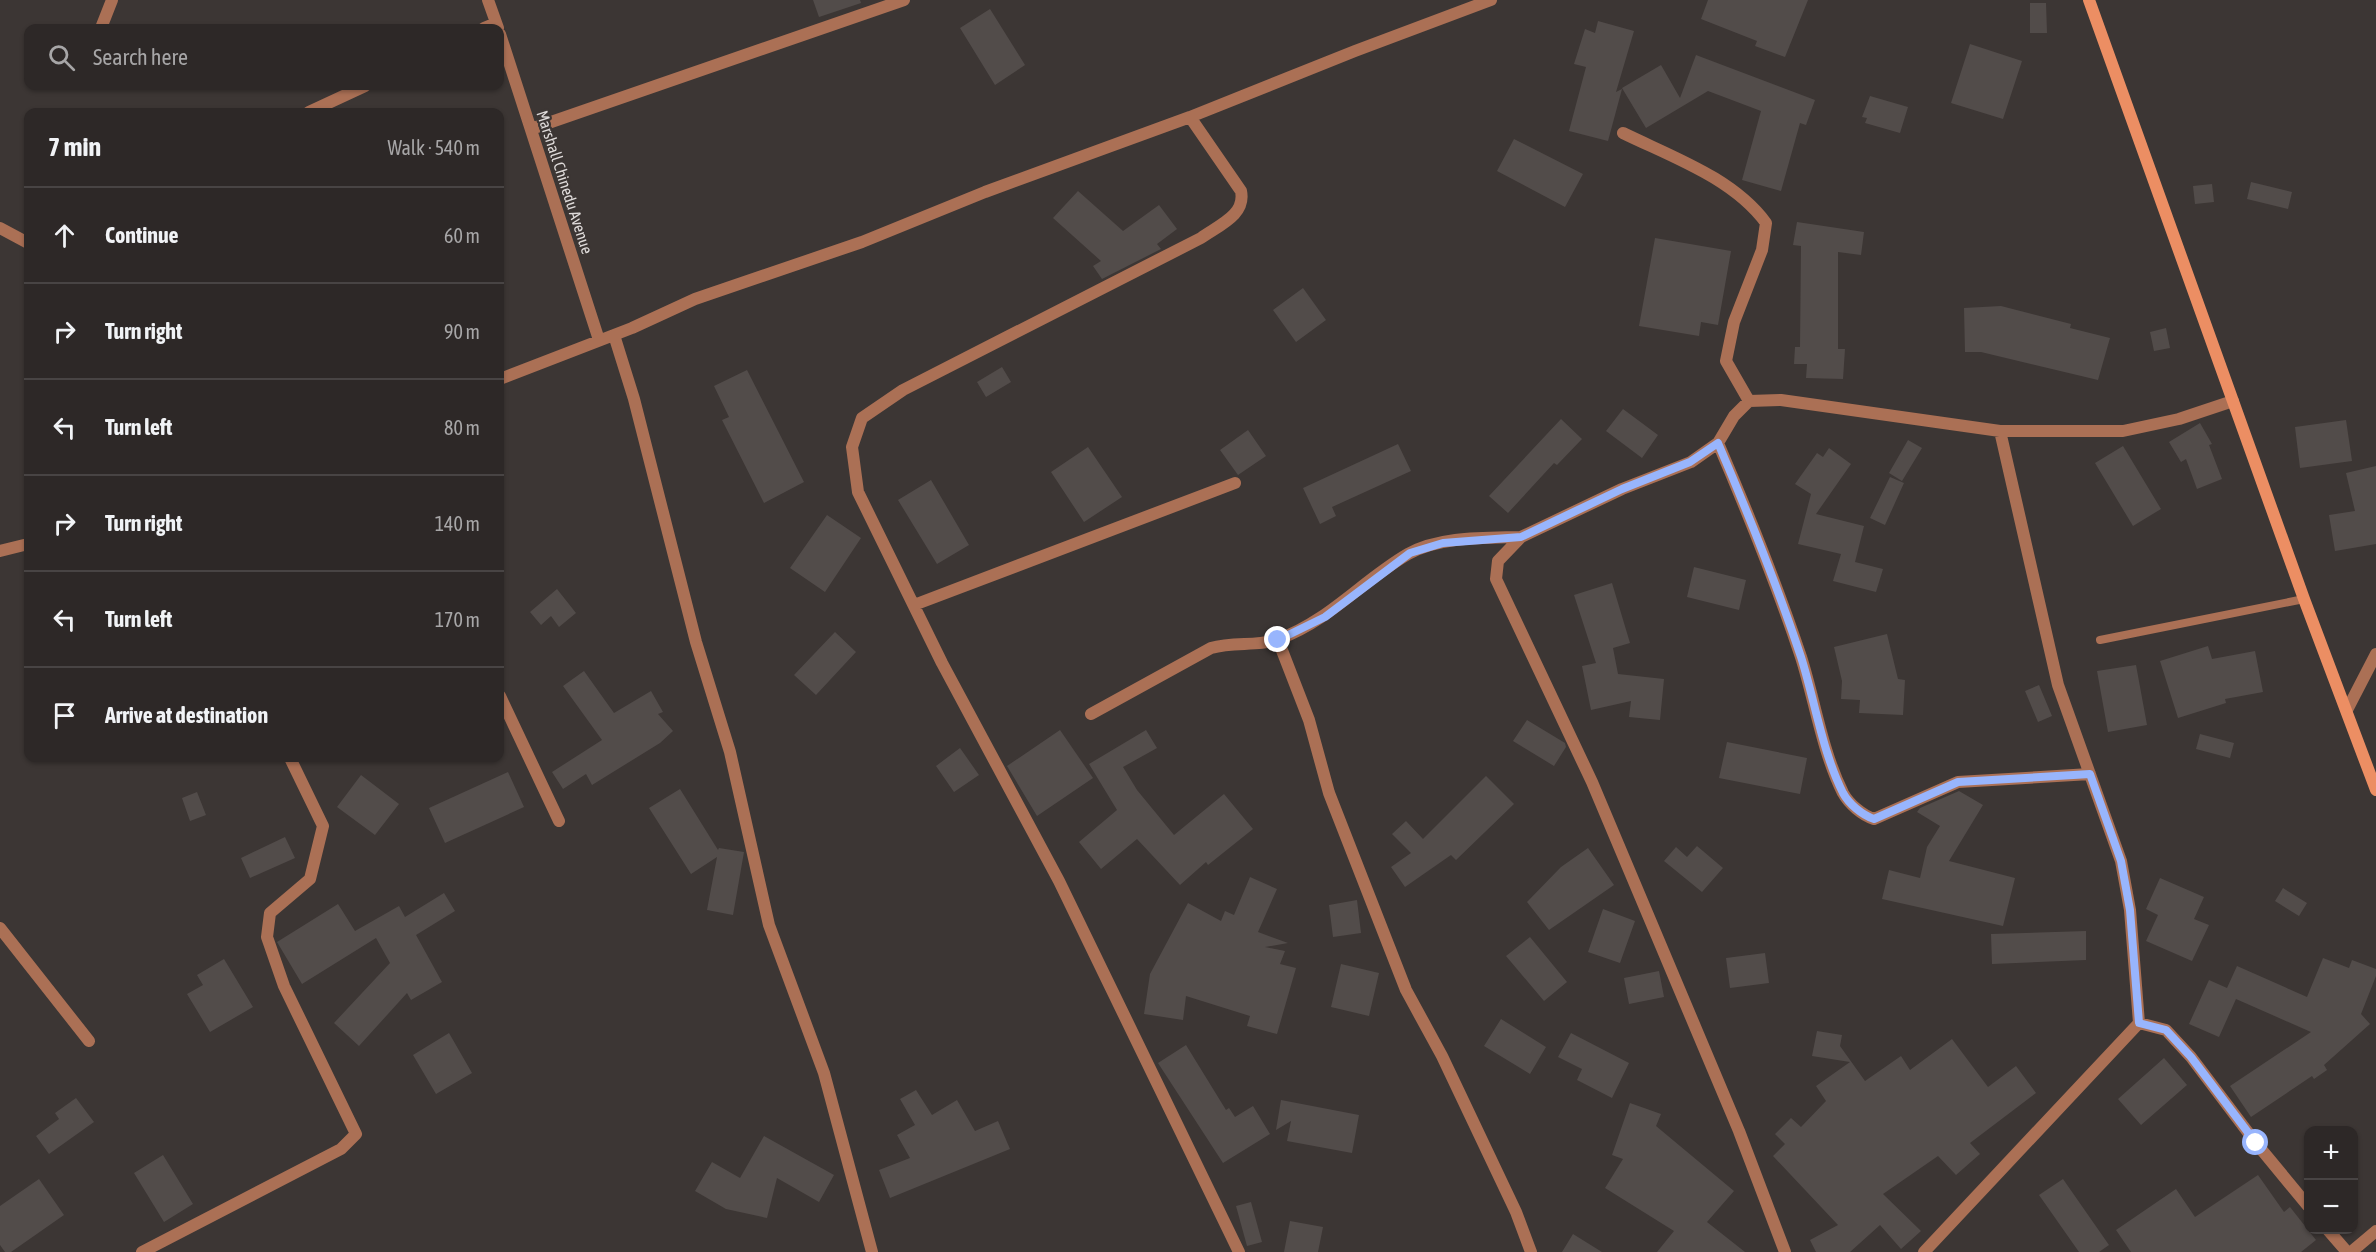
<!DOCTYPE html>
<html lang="en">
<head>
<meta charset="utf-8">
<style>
  :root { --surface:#2d2827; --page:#393433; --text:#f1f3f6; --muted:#a7a6a7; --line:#484444 }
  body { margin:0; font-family:"Asap Condensed",sans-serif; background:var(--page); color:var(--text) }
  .controls { position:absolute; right:18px; bottom:18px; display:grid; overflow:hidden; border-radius:12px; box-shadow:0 2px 4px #0004 }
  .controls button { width:54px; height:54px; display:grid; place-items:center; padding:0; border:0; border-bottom:2px solid var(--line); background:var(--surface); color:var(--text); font:30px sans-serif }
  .stop { position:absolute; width:18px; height:18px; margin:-14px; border:4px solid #98b5fd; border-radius:50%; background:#fff }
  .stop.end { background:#98b5fd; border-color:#fff; box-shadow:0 2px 6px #0008 }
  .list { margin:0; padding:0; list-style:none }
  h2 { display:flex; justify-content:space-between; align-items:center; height:78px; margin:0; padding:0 24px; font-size:26px }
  h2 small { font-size:20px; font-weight:400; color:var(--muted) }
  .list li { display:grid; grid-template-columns:39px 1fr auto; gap:18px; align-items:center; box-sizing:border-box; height:96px; padding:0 24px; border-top:2px solid var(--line) }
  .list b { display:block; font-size:22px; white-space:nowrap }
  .list em { font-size:20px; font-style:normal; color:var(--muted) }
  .icon { flex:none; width:33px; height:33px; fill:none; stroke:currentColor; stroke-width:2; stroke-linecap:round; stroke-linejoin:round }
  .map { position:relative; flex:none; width:2376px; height:1252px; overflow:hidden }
  .search { position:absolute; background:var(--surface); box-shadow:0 2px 4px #0004; left:24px; top:24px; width:480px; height:66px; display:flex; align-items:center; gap:15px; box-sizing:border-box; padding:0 21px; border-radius:12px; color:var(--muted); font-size:22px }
  .panel { position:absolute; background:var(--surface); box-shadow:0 2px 4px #0004; left:24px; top:108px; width:480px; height:654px; border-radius:12px }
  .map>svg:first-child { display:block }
  .building { fill:#524c4a }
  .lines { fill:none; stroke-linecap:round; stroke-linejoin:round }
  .service { stroke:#ab7055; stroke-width:8 }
  .minor { stroke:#ab7055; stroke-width:12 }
  .tertiary { stroke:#ab7055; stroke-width:12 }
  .secondary { stroke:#ec8e63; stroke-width:12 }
  .route { stroke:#98b5fd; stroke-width:8 }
  .labels { text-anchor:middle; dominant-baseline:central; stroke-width:4.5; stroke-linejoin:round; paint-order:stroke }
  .street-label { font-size:16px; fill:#dfdbda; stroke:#3c3634 }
</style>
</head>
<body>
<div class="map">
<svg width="2376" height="1252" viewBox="0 0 2376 1252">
  <rect width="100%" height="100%" fill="#3c3634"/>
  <path class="building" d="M813,0H860L861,3L819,17Z
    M1708,0H1808L1785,57L1755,46L1757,41L1701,19Z
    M2030,3H2046L2047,33H2030Z
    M990,9L1025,65L995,85L960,28Z
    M1598,21L1634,31L1616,92L1622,89L1608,141L1569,131L1586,67L1574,64L1585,29L1595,33Z
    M1970,44L2022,61L2003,119L1951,103Z
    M1696,55L1815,100L1806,125L1800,123L1781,191L1742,180L1761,111L1708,91L1646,128L1622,88L1661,65L1680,98Z
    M1870,96L1908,107L1900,133L1865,123L1867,118L1862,117Z
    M1514,139L1583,174L1565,207L1497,171Z
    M2251,182L2292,192L2288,209L2247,199Z
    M2212,184L2214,202L2195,204L2193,186Z
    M1078,191L1123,231L1159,205L1177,229L1157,244L1161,249L1102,279L1093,266L1101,261L1053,218Z
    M1797,222L1864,232L1861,255L1838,252V349H1845L1843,379L1806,378L1807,364H1794L1795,347H1800L1801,246L1793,245Z
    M1655,238L1731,251L1718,325L1701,322L1699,336L1639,326Z
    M1303,288L1326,320L1296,342L1273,310Z
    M2001,306L2071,324L2070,328L2110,338L2098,380L1981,352H1965L1964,308Z
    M2166,328L2170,348L2154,351L2150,332Z
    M1002,367L1011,382L986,397L977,382Z
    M747,370L804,482L764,503L722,420L729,417L714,386Z
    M1623,409L1658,435L1642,458L1606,431Z
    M1561,419L1582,439L1557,465L1554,463L1508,513L1489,496Z
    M2346,420L2352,461L2300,468L2295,427Z
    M2200,423L2212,444L2209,445L2222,479L2197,489L2186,459L2181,462L2169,442Z
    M1248,430L1266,456L1238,475L1220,450Z
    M1908,440L1922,448L1902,481L1889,473Z
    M1398,444L1411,471L1332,507L1336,516L1320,524L1303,488Z
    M2123,446L2161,509L2133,526L2095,463Z
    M1088,447L1122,497L1084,522L1051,472Z
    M1829,448L1851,464L1816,514L1864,526L1855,562L1883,569L1876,592L1833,581L1841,554L1798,544L1811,494L1795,484L1817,453L1823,457Z
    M2376,466V544L2335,551L2329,515L2355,511L2346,473Z
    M1890,477L1904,483L1885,525L1870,518Z
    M931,480L969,545L937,564L898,500Z
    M827,515L861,538L825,592L790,568Z
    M1694,567L1746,580L1739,610L1687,597Z
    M1612,583L1630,643L1613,648L1618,674L1664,679L1660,720L1629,717L1631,701L1591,710L1582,666L1596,663L1574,595Z
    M557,589L576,613L559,627L551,616L541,625L530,612Z
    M835,632L856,652L816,695L794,675Z
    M1887,634L1898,679L1905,680L1903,715L1859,713L1860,700L1841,699L1842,681L1834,647Z
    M2208,646L2212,659L2255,651L2263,692L2225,699L2226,703L2178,718L2160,661Z
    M2136,665L2147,725L2108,732L2097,671Z
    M584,671L614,713L651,691L663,712L658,714L673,731L660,743L592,785L586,774L563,789L552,772L602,740L563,686Z
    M2039,685L2052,716L2038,722L2025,691Z
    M1527,720L1565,743L1566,747L1554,766L1513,741Z
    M1060,730L1093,778L1037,816L1007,766Z
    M1146,730L1157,748L1123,767L1137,790L1174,835L1224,794L1253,829L1208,865L1206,862L1180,885L1137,839L1101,869L1079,842L1117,810L1089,764Z
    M2200,734L2234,743L2230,758L2196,749Z
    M1727,742L1807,758L1800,794L1719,778Z
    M960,748L979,775L954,792L936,766Z
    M508,772L524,807L445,843L429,808Z
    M361,775L399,804L375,835L337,807Z
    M1486,776L1514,804L1456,860L1451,855L1405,887L1391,867L1411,853L1392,834L1406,821L1423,839Z
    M680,789L718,850L719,848L744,852L733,915L707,910L717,857L691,874L649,808Z
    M1959,791L1983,805L1949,861L2015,878L2003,926L1882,899L1889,870L1920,878L1927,847L1940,826L1917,812L1920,808Z
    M197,792L206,815L190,821L182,798Z
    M285,837L295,858L250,878L241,858Z
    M1697,846L1723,868L1702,892L1664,861L1676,847L1687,857Z
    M1588,848L1614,885L1549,930L1527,902L1561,867Z
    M1250,877L1277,889L1258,932L1288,943L1265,947L1285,951L1280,964L1296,968L1277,1034L1247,1026L1250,1016L1186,996L1183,1020L1144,1014L1150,974L1188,903L1221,921L1225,911L1234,915Z
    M2160,878L2204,897L2194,919L2209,925L2192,961L2146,941L2158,915L2146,909Z
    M2283,888L2307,903L2299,916L2275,901Z
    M444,893L455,911L416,935L442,982L411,1000L407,993L359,1046L334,1023L390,963L376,938L302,984L277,942L338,904L355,931L399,906L405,917Z
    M1357,900L1361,933L1333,937L1329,905Z
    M1603,909L1635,921L1620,963L1588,952Z
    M2086,931V960L1992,964L1991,934Z
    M1530,937L1567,982L1544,1001L1506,956Z
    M1765,953L1769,983L1730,988L1726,958Z
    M2323,958L2349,968L2352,960L2376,969V976L2361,1014L2370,1024L2324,1065L2327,1070L2314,1079L2312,1076L2251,1117L2230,1086L2311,1032L2236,999L2219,1037L2189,1024L2209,980L2227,988L2237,966L2307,997Z
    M224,959L253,1007L210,1032L187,994L203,985L197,975Z
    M1341,964L1379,973L1369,1016L1331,1007Z
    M1659,971L1664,997L1629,1004L1624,978Z
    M1501,1019L1546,1047L1530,1074L1484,1046Z
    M1817,1031L1842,1035L1840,1046L1865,1081L1901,1056L1910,1070L1952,1039L1988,1087L2016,1066L2036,1093L1970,1143L1980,1154L1956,1175L1938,1156L1883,1194L1921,1231L1901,1249L1880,1225L1850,1252H1816L1810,1240L1838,1225L1773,1156L1785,1144L1775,1134L1791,1118L1801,1127L1826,1101L1816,1086L1850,1062L1812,1056Z
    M449,1033L472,1073L436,1094L413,1055Z
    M1571,1033L1629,1063L1612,1098L1577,1080L1582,1069L1558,1057Z
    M1186,1045L1226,1110L1229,1108L1235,1117L1253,1106L1270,1134L1223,1163L1158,1063Z
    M2164,1058L2187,1085L2141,1125L2118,1099Z
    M916,1090L932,1115L957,1100L975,1131L998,1121L1010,1149L890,1198L879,1170L910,1158L897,1135L915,1125L900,1099Z
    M76,1098L94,1122L49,1154L36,1136L59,1119L55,1113Z
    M1281,1100L1359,1115L1352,1153L1287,1141L1291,1121L1276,1130Z
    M1630,1103L1661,1114L1656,1126L1734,1191L1707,1222L1745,1252H1657L1674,1231L1605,1188L1623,1159L1612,1155Z
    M764,1136L834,1175L819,1202L777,1178L767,1218L726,1209L695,1191L712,1162L740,1178Z
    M163,1155L193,1204L164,1222L134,1173Z
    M2258,1175L2284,1212L2290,1207L2316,1240L2301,1252H2131L2116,1230L2176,1189L2195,1217Z
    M39,1179L64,1215L11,1252H5L0,1245V1206Z
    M2063,1179L2109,1245L2099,1252H2079L2039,1195Z
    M1251,1202L1262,1242L1247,1246L1236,1206Z
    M1290,1221L1323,1227L1318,1252H1284Z
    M1573,1234L1602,1252H1562Z"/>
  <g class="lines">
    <path class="service" d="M2100,640L2304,599"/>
    <path class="minor" d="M488,0L498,28
      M101,28L112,0
      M484,28L496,23
      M500,34L599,340
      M309,112L365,86
      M531,129L904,0
      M1623,133C1672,157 1733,178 1766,223L1762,250L1734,322L1726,361L1749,401
      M0,228L28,243
      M614,335L634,399L696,642L730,752L769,925L824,1073L872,1252
      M500,379L632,328L695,299L862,242L985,192L1190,117
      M1718,443C1748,513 1777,585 1801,657C1815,701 1822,751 1843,793C1849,804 1862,815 1874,819L1958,782L2090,774
      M0,551L28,544
      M914,605L1235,483
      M1278,640L1309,720L1329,793L1406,990L1442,1056L1516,1212L1531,1252
      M500,696L559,821
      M2347,710L2376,654
      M1091,714L1211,648C1234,641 1258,647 1279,639C1329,621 1363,580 1408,554C1440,536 1486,538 1521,537
      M0,928L89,1041
      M2139,1023L2166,1030L2191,1057L2256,1143L2308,1206
      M2328,1230L2347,1252
      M142,1252L341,1149L356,1134L284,986L267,937L270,913L310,879L323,826L290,758
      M1239,1252L1059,881L942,663L858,492L852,447L862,418L903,390L1201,238C1219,225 1246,215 1241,191L1190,117L1355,51L1491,0
      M1785,1252L1739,1131L1592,782L1496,579L1498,561L1521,537L1622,489L1691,462L1718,443L1734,416L1749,401L1781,400L2000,431H2123L2179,419L2233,401
      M1924,1252L2139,1023L2130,910L2121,861L2058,685L2000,431"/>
    <path class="tertiary" d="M2351,1252L2376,1231"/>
    <path class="secondary" d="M2089,0L2304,599L2376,790"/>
  </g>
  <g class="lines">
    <path class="route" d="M1278,640L1325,617L1410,553L1443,543L1521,537L1622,489L1690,462L1718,443C1748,513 1777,585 1801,657C1815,701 1822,751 1843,793C1849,804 1862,815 1874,819L1958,782L2090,774L2121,861L2130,910L2139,1023L2166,1030L2191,1057L2256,1143"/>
  </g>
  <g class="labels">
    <g class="street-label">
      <text transform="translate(565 182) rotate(72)">Marshall Chinedu Avenue</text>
    </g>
  </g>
</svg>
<div class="controls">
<button>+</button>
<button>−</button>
</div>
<div class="stop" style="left:2256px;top:1143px"></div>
<div class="stop end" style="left:1278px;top:640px"></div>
<div class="search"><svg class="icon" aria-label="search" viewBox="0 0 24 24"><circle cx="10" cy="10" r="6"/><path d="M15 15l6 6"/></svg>Search here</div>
<section class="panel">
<h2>7 min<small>Walk · 540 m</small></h2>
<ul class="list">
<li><svg class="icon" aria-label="ahead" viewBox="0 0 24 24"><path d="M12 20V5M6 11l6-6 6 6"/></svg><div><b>Continue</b></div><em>60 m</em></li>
<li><svg class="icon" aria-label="right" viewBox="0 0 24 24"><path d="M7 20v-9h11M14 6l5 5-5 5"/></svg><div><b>Turn right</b></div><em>90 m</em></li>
<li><svg class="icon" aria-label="left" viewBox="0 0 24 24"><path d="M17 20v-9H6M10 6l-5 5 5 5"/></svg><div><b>Turn left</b></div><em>80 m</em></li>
<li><svg class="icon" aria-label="right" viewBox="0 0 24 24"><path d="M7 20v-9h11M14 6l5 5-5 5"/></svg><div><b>Turn right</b></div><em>140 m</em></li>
<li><svg class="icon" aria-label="left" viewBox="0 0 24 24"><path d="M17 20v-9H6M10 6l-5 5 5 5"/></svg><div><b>Turn left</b></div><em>170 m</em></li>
<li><svg class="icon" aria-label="arrive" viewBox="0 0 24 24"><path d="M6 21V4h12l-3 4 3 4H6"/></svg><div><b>Arrive at destination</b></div></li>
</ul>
</section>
</div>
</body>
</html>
